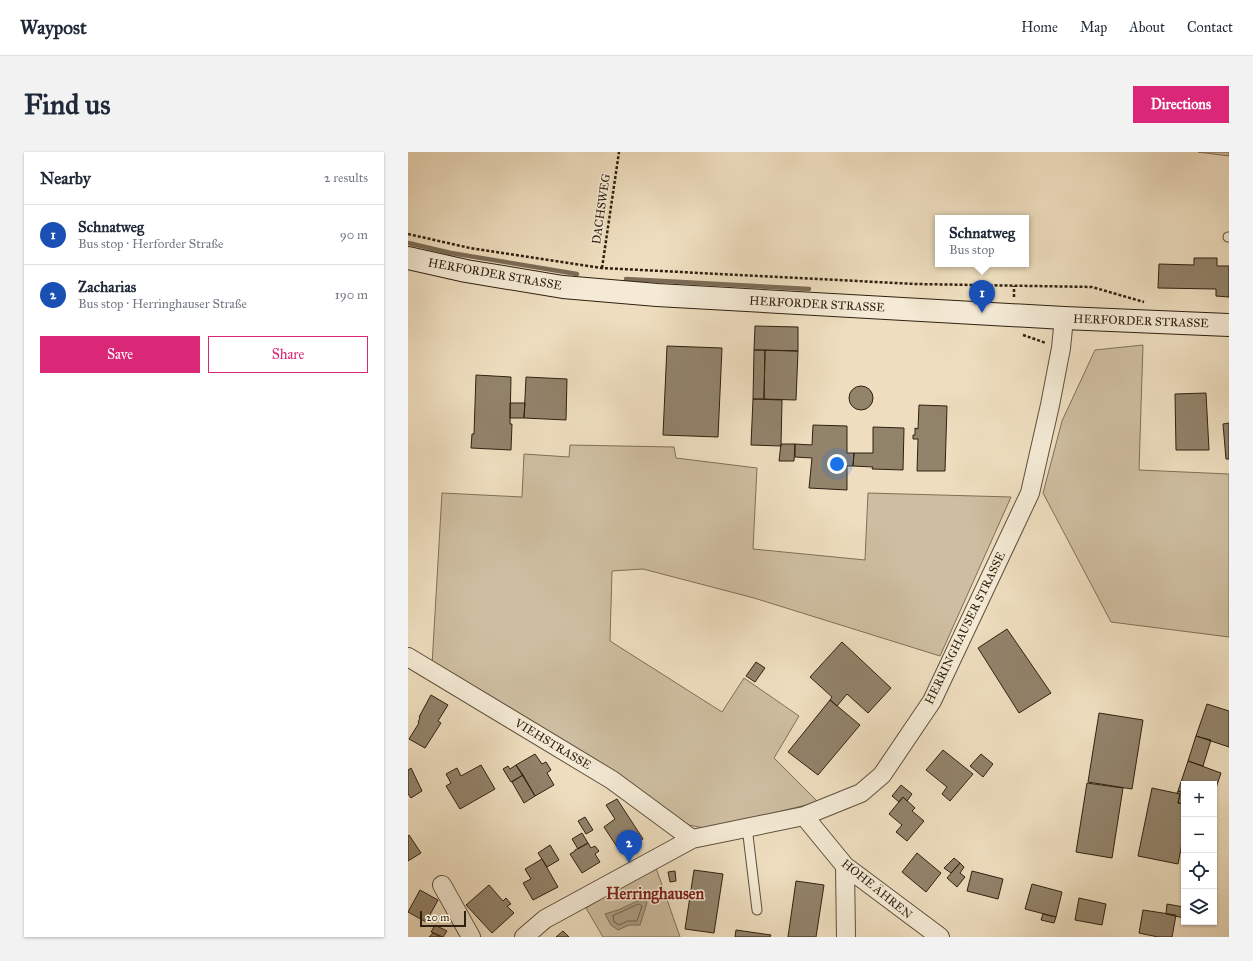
<!DOCTYPE html>
<html lang="en">
<head>
<meta charset="utf-8">
<style>
  :root { --surface:#fff; --page:#f2f2f3; --text:#1f2937; --muted:#747a83; --line:#e0e1e3; --accent:#db2777 }
  body { margin:0; font-family:"IM FELL Great Primer",serif; background:var(--page); color:var(--text) }
  .controls { position:absolute; right:12px; bottom:12px; display:grid; overflow:hidden; border-radius:0px; box-shadow:0 1px 3px #0004 }
  .controls button { width:36px; height:36px; display:grid; place-items:center; padding:0; border:0; border-bottom:1px solid var(--line); background:var(--surface); color:var(--text); font:20px sans-serif }
  .scale { position:absolute; left:12px; bottom:10px; width:46px; box-sizing:border-box; padding-left:4px; border:2px solid #2f2110; border-top:0; font-size:11px; line-height:14px; white-space:nowrap; color:#2f2110; -webkit-text-stroke:3px #f4ead5; paint-order:stroke }
  .you { position:absolute; left:429px; top:312px; width:14px; height:14px; margin:-10px; border:3px solid #fff; border-radius:50%; background:#1a73e8; box-shadow:0 0 0 6px #1a73e833 }
  .badge { display:grid; place-items:center; width:26px; height:26px; border-radius:50%; background:var(--accent); color:#fff; font-size:13px; font-weight:700 }
  .pin { position:absolute; translate:-50% -33px; filter:drop-shadow(0 1px 2px #0008) }
  .pin::after { content:''; position:absolute; top:21px; width:14px; height:12px; background:inherit; clip-path:polygon(0 0,100% 0,50% 100%) }
  .popup { position:absolute; left:527px; top:63px; width:94px; height:52px; box-sizing:border-box; display:grid; place-content:center; border-radius:0px; background:var(--surface); filter:drop-shadow(0 1px 3px #0005); font-size:13px; white-space:nowrap; color:var(--muted) }
  .popup b { font-size:15px; color:var(--text) }
  .popup::after { content:''; position:absolute; left:50%; top:100%; margin-left:-8px; border:8px solid transparent; border-top-color:var(--surface) }
  .list { margin:0; padding:0; list-style:none }
  h2 { display:flex; justify-content:space-between; align-items:center; height:52px; margin:0; padding:0 16px; font-size:17px }
  h2 small { font-size:13px; font-weight:400; color:var(--muted) }
  .list li { display:grid; grid-template-columns:26px 1fr auto; gap:12px; align-items:center; box-sizing:border-box; height:60px; padding:0 16px; border-top:1px solid var(--line) }
  .list b { display:block; font-size:15px; white-space:nowrap }
  .list p { margin:0; font-size:13px; white-space:nowrap; color:var(--muted) }
  .list em { font-size:13px; font-style:normal; color:var(--muted) }
  .actions { display:flex; gap:8px; padding:12px 16px }
  .actions a { flex:1; padding:9px 0; border:1px solid var(--accent); border-radius:0px; text-align:center; font-size:14px; color:var(--accent) }
  .actions .main { background:var(--accent); color:#fff }
  .icon { flex:none; width:22px; height:22px; fill:none; stroke:currentColor; stroke-width:2; stroke-linecap:round; stroke-linejoin:round }
  .map { position:relative; flex:none; width:821px; height:785px; overflow:hidden; border-radius:0px }
  header { display:flex; align-items:center; gap:24px; box-sizing:border-box; height:56px; padding:0 20px; background:var(--surface); border-bottom:1px solid var(--line) }
  header strong { font-size:19px }
  nav { display:flex; gap:22px; margin-inline-start:auto; font-size:14px }
  .intro { display:flex; align-items:center; justify-content:space-between; box-sizing:border-box; height:96px; padding:0 24px }
  h1 { margin:0; font-size:28px }
  .button { padding:10px 18px; border-radius:0px; background:var(--accent); color:#fff; font-size:14px; font-weight:700 }
  main { display:flex; gap:24px; padding:0 24px }
  aside { flex:1; background:var(--surface); border-radius:0px; box-shadow:0 1px 3px #0004 }
  .map>svg:first-child { display:block }
  .green { fill:#cebea1; stroke:#7e7058 }
  .water { fill:#ad9e84; stroke:#7b6c56 }
  .lines { fill:none; stroke-linecap:round; stroke-linejoin:round }
  .shore { stroke:#6e604a; stroke-width:1 }
  .stream { stroke:#7b6c56; stroke-width:4.5 }
  .building { fill:#92836b; stroke:#2f2110 }
  .lane-casing { stroke:#5f503c; stroke-width:11 }
  .street-casing { stroke:#5f503c; stroke-width:20 }
  .secondary-casing { stroke:#2f2110; stroke-width:24 }
  .path { stroke:#2f2110; stroke-width:2.5; stroke-dasharray:3 2; stroke-linecap:butt }
  .lane { stroke:#f4ead5; stroke-width:9 }
  .street { stroke:#f4ead5; stroke-width:18 }
  .secondary { stroke:#f4ead5; stroke-width:22 }
  .labels { text-anchor:middle; dominant-baseline:central; stroke-width:3; stroke-linejoin:round; paint-order:stroke }
  .street-label { font-size:12px; fill:#2f2110; stroke:#f4ead5 }
  .district-label { font-size:16px; font-weight:bold; fill:#7a1f14; stroke:#f4ead5 }
</style>
</head>
<body>
<header>
<strong>Waypost</strong>
<nav><a>Home</a><a>Map</a><a>About</a><a>Contact</a></nav>
</header>
<div class="intro"><h1>Find us</h1><a class="button">Directions</a></div>
<main>
<aside>
<h2>Nearby<small>2 results</small></h2>
<ul class="list">
<li><span class="badge" style="background:#1a4fb4">1</span><div><b>Schnatweg</b><p>Bus stop · Herforder Straße</p></div><em>90 m</em></li>
<li><span class="badge" style="background:#1a4fb4">2</span><div><b>Zacharias</b><p>Bus stop · Herringhauser Straße</p></div><em>190 m</em></li>
</ul>
<div class="actions"><a class="main">Save</a><a>Share</a></div>
</aside>
<div class="map">
<svg width="821" height="785" viewBox="0 0 821 785">
  <rect width="100%" height="100%" fill="#eedebf"/>
  <filter id="stains"><feTurbulence type="fractalNoise" baseFrequency=".005" numOctaves="4"/><feColorMatrix values="0 0 0 0 .2 0 0 0 0 .09 0 0 0 0 .02 0 0 0 .5 -.17"/></filter>
  <radialGradient id="worn" r=".72"><stop offset=".6" stop-color="#630" stop-opacity="0"/><stop offset="1" stop-color="#630" stop-opacity=".3"/></radialGradient>
  <path class="green" d="M790,0H821V4Z
    M735,193L731,318L821,322V485L703,470L635,341L654,269L687,198Z
    M162,293L266,295L268,306L349,316L345,397L457,408L460,341L603,345L532,504L346,446L235,417L204,419L202,489L314,560L336,526L391,564L366,606L410,650L301,677L270,671L24,513L34,341L114,345L116,302L161,305Z
    M247,713L272,785H195L178,756Z"/>
  <path class="water" d="M236,746L239,751L232,773H221L210,778L203,773L197,762L210,758Z"/>
  <g class="lines">
    <path class="shore" d="M231,752L234,754L229,769H220L211,773L206,770L205,764Z"/>
    <path class="stream" d="M0,91L43,101L169,122
      M218,127L401,137"/>
  </g>
  <path class="building" d="M786,106H809V114H821V145L808,144V137L750,136L751,112L786,113Z
    M347,174L390,175V199L346,198Z
    M259,194L314,196L310,285L255,283Z
    M346,198H357L356,247H345Z
    M357,198L390,199L388,248L356,247Z
    M68,223L103,225L102,272H104L103,298L63,296L64,282H66Z
    M118,225L159,227L158,268L116,266Z
    M441 246a12 12 0 1 1 24 0a12 12 0 1 1-24 0Z
    M798,241L801,298H768L767,242Z
    M345,247L374,248L373,294L343,293Z
    M102,251H117L116,266H102Z
    M511,253L539,254L537,319H509L510,287H505V283H507V276L510,277Z
    M821,271V307H818L815,272Z
    M405,273L439,274V301H446L445,314H439V338L401,336L404,306L387,305V292L404,293Z
    M465,275L496,276L495,318L464,317L465,315L445,314L446,301H465Z
    M373,292H387L386,309H371Z
    M599,477L643,541L611,561L570,496Z
    M434,490L483,536L460,561L439,542L429,554L422,548L424,545L402,525Z
    M348,510L357,516L347,530L338,524Z
    M23,543L40,553L30,569L33,571L17,596L1,587L11,571L10,570L12,566L11,565Z
    M422,548L452,573L410,623L380,600Z
    M799,552L821,559V595L788,584Z
    M691,561L735,568L724,637L680,630Z
    M788,584L803,588L795,614L780,609Z
    M535,598L565,622L542,649L534,642L539,635L518,618Z
    M127,602L134,612L138,610L143,618L139,621L146,633L127,644L108,613Z
    M573,602L585,612L575,625L562,614Z
    M780,609L813,621L806,642V632H776V641L770,639Z
    M73,613L87,637L52,657L38,634L43,631L38,622L49,616L53,624Z
    M108,613L115,623L103,630L95,617L100,614L102,617Z
    M3,616L14,639L3,646L0,642V618Z
    M115,623L127,644L116,651L104,630Z
    M679,631L715,636L704,706L668,700Z
    M493,633L504,642L499,649L495,645L491,650L484,644Z
    M744,636L772,642L770,651L776,652V681L770,712L730,704Z
    M770,639L776,641V652L770,651L772,642L769,641Z
    M495,645L507,656L504,659L516,669L499,689L488,680L494,673L481,662Z
    M209,647L235,687L213,701L196,675L207,667L198,653Z
    M177,665L185,678L178,682L170,669Z
    M174,681L180,691L170,697L164,687Z
    M1,683L13,701L0,709V684Z
    M180,691L183,696L187,694L191,699L187,702L192,710L174,721L162,702L167,699V698Z
    M142,693L151,708L139,715L130,701Z
    M509,701L533,721L518,740L494,720Z
    M546,706L552,711L543,721L536,716Z
    M134,707L150,735L125,748L115,731L123,727L117,717Z
    M552,711L556,715L552,721L557,725L549,735L539,726Z
    M286,718L315,722L306,781L277,777Z
    M267,719L268,729L262,730L260,720Z
    M564,719L595,727L590,747L559,739Z
    M388,729L416,733L408,785H380Z
    M624,732L654,740L648,765L617,757Z
    M81,733L95,749L98,746L103,752L99,754L106,761L84,781L58,753Z
    M12,738L30,748L18,770L0,760Z
    M671,746L698,752L694,773L667,768Z
    M759,752L776,755V766L758,762Z
    M735,758L768,763L764,785H750L731,781Z
    M635,762L648,765L646,771L633,768Z
    M27,773L39,779L35,785L23,780Z
    M328,778L363,783L362,785H327Z
    M155,779L161,785H148Z
    M25,781L33,785H21Z"/>
  <g class="lines">
    <g class="lane-casing">
      <path id="lane" d="M820,85H821
        M339,675L349,758"/>
    </g>
    <g class="street-casing">
      <path id="street" d="M0,505L204,628L284,687
        M396,664L437,714L532,785
        M437,714L438,785
        M34,733L63,785
        M116,785L137,767L284,687L396,664L453,641L474,623L524,549L622,341L642,253L653,196L656,166"/>
    </g>
    <g class="secondary-casing">
      <path id="secondary" d="M0,106L58,119L155,135L249,143L656,166L821,173"/>
    </g>
    <path class="path" d="M0,82L62,96L194,116L508,132L684,135L736,150
      M194,116L211,0
      M606,145V134
      M615,183L638,191"/>
    <use href="#lane" class="lane"/>
    <use href="#street" class="street"/>
    <use href="#secondary" class="secondary"/>
  </g>
  <g class="labels">
    <g class="street-label">
      <text transform="translate(193 57) rotate(-82)">DACHSWEG</text>
      <text transform="translate(87 122) rotate(10)">HERFORDER STRASSE</text>
      <text transform="translate(409 152) rotate(3)">HERFORDER STRASSE</text>
      <text transform="translate(733 169) rotate(2)">HERFORDER STRASSE</text>
      <text transform="translate(557 476) rotate(-64)">HERRINGHAUSER STRASSE</text>
      <text transform="translate(145 592) rotate(31)">VIEHSTRASSE</text>
      <text transform="translate(469 737) rotate(39)">HOHE ÄHREN</text>
    </g>
    <g class="district-label">
      <text x="247" y="741">Herringhausen</text>
    </g>
  </g>
  <rect width="100%" height="100%" filter="url(#stains)"/>
  <rect width="100%" height="100%" fill="url(#worn)"/>
</svg>
<div class="controls">
<button>+</button>
<button>−</button>
<button><svg class="icon" aria-label="locate" viewBox="0 0 24 24"><circle cx="12" cy="12" r="6"/><path d="M12 2v4M12 18v4M2 12h4M18 12h4"/></svg></button>
<button><svg class="icon" aria-label="layers" viewBox="0 0 24 24"><path d="M12 4l9 5-9 5-9-5zM3 14l9 5 9-5"/></svg></button>
</div>
<div class="scale">20 m</div>
<div class="you"></div>
<div class="pin badge" style="left:574px;top:161px;background:#1a4fb4">1</div>
<div class="popup"><b>Schnatweg</b>Bus stop</div>
<div class="pin badge" style="left:221px;top:711px;background:#1a4fb4">2</div>
</div>
</main>
</body>
</html>
